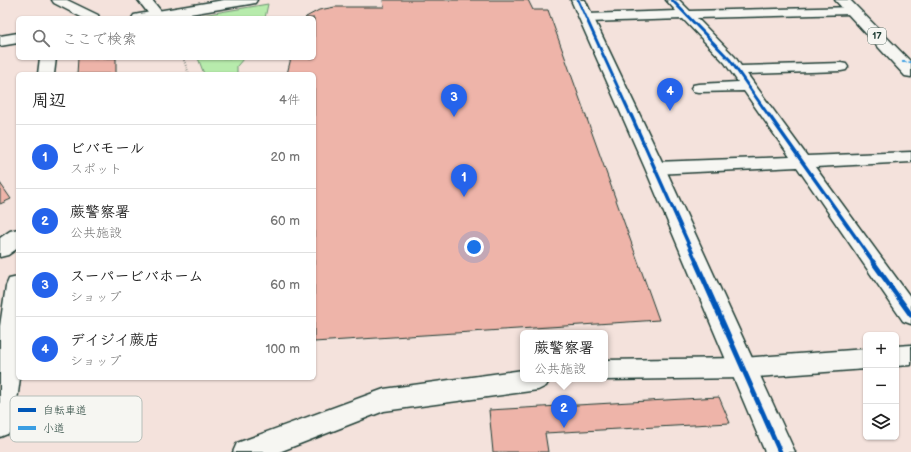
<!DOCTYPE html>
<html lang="ja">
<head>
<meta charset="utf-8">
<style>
  :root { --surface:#fff; --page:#f2f2f2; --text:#222; --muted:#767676; --line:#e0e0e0; --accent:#2563eb }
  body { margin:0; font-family:"Balsamiq Sans","Klee One",sans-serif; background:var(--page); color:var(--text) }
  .controls { position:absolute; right:12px; bottom:12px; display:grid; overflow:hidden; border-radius:6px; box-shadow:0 1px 3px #0004 }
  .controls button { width:36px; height:36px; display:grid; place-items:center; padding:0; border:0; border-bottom:1px solid var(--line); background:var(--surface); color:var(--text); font:20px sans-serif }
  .you { position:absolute; left:474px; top:247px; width:14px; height:14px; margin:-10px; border:3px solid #fff; border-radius:50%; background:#1a73e8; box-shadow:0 0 0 6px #1a73e833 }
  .badge { display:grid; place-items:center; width:26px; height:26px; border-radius:50%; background:var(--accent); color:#fff; font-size:13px; font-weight:700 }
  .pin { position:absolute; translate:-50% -33px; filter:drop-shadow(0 1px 2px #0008) }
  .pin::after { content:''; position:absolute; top:21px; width:14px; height:12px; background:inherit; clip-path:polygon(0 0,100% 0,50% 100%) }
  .popup { position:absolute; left:520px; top:330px; width:88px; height:52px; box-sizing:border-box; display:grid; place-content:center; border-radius:6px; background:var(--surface); filter:drop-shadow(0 1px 3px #0005); font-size:13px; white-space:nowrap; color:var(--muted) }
  .popup b { font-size:15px; color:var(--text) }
  .popup::after { content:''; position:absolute; left:50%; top:100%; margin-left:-8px; border:8px solid transparent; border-top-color:var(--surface) }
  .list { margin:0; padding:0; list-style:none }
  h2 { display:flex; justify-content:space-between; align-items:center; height:52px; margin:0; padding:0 16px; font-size:17px }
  h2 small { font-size:13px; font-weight:400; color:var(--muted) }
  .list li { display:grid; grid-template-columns:26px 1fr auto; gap:12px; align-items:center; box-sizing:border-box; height:64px; padding:0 16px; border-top:1px solid var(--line) }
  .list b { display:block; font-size:15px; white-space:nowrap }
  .list p { margin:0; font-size:13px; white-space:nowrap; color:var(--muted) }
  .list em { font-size:13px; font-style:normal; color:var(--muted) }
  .icon { flex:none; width:22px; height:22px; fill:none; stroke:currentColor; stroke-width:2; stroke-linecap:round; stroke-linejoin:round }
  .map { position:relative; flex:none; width:911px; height:452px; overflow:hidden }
  .search { position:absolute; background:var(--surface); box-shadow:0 1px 3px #0004; left:16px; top:16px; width:300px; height:44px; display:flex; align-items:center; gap:10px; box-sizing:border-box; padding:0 14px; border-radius:6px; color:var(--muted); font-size:15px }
  .panel { position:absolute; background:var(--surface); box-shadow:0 1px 3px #0004; left:16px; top:72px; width:300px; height:308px; border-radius:6px }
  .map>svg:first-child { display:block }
  .green { fill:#b7ebac; stroke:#6b9470 }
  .building { fill:#eeb4a9; stroke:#1f3d34 }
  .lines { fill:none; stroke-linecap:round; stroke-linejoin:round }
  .minor-casing { stroke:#1f3d34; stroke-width:3 }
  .tertiary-casing { stroke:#1f3d34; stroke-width:3 }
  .secondary-casing { stroke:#1f3d34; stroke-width:3 }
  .trunk-casing { stroke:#1f3d34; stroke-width:3 }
  .path { stroke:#1f3d34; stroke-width:2; stroke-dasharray:0.5 2; stroke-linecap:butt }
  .minor { fill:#f6f6f2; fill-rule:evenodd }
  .tertiary { fill:#f6f6f2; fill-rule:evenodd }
  .secondary { fill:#f6f6f2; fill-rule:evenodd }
  .trunk { fill:#f6f6f2; fill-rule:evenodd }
  .quiet { stroke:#3c9ee2; stroke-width:2; stroke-dasharray:4.5 2; stroke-linecap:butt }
  .cycleway-far2-casing { stroke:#f6f6f2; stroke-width:5 }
  .cycleway-far1-casing { stroke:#f6f6f2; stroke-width:6 }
  .cycleway-casing { stroke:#f6f6f2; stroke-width:8 }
  .cycleway-far2 { stroke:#0057b8; stroke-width:3 }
  .cycleway-far1 { stroke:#0057b8; stroke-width:3.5 }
  .cycleway { stroke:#0057b8; stroke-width:5 }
  .labels { text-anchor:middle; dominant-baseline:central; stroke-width:4; stroke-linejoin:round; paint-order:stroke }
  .shield { fill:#f6f6f2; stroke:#60746d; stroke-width:1 }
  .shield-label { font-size:10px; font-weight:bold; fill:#1f3d34 }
  .key { fill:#f6f6f2; stroke:#b6beb9; stroke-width:1 }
  .key-label { font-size:11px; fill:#1f3d34 }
</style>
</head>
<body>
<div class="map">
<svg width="911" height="452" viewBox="0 0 911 452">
  <rect width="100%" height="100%" fill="#f4e2dc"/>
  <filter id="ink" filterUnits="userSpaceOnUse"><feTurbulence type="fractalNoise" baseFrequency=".025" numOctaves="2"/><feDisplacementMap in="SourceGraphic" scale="8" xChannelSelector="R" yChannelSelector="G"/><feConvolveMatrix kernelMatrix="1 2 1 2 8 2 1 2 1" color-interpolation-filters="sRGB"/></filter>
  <g filter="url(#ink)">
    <path class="green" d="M268,4L265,18H185Z
      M198,58H244L237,66V74H204Z"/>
    <path class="building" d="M383,0H528L533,10H548L659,320L314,342V74H287L291,58H314V18H305L306,17L319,10L335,7H384Z
      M78,58H116V74H77Z
      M0,183L11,199L0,204Z
      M719,397L730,423L545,433L548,452H493L489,410Z"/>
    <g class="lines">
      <g class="minor-casing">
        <path id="minor" d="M52,0H67L98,15L99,18H83L54,3Z
          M666,0H679L690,11L855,7L857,10L855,13L851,14L697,18L735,57L741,66L841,63L846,64L848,67L846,70L841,71L747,74L807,156L911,152V162L815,167L911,298V324L903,321L797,167L655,174L649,172L646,168L649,164L655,162L790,157L744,91L698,92L693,91L691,88L693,85L698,84L738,82L725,63L683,19L587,22L582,21L581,18L582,15L587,14L676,11Z
          M911,345V365L896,366V346Z
          M866,349V369L743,378L605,380L601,379H605V360L743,358Z
          M523,370V379H550L546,386L538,390L384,411L279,452H233L237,443L384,389Z"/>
      </g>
      <g class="tertiary-casing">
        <path id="tertiary" d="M138,0H152L164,15L162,18H152Z
          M571,0H585L665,168L795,452H765L645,168Z
          M40,58H56L54,74H38Z
          M18,229V248L8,255L0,257V238L10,231Z
          M18,277V378H20L14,423L10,433L0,437V326L6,286L9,279Z"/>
      </g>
      <g class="secondary-casing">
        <path id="secondary" d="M224,0H257L255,3L250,4L166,18H132L134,15L139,14Z
          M18,33V43L0,46V36Z"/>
      </g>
      <g class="trunk-casing">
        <path id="trunk" d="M835,0H850L911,62V77L905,76Z"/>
      </g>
      <path class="path" d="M183,58L189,74"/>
      <use href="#minor" class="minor"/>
      <use href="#tertiary" class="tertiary"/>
      <use href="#secondary" class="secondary"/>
      <use href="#trunk" class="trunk"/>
      <path class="quiet" d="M902,62H911"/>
      <g class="cycleway-far2-casing">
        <path id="cycleway-far2" d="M578,0L631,116
          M672,0L730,60L769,116"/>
      </g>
      <g class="cycleway-far1-casing">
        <path id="cycleway-far1" d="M631,115L697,263
          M769,115L874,263"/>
      </g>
      <g class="cycleway-casing">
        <path id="cycleway" d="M696,262L780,452
          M873,262L911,315"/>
      </g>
      <use href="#cycleway-far2" class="cycleway-far2"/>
      <use href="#cycleway-far1" class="cycleway-far1"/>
      <use href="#cycleway" class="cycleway"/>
    </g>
  </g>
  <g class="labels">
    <rect class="shield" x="868" y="28" width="18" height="16" rx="3"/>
    <g class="shield-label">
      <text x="877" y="36">17</text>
    </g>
  </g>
  <rect x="10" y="396" width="132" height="46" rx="6" class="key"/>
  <rect x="18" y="408" width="18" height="4" fill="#0057b8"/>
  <rect x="18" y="426" width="18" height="4" fill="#3c9ee2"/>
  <g class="key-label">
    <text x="43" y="414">自転車道</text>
    <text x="43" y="432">小道</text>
  </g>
</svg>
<div class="controls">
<button>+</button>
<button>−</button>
<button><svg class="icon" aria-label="layers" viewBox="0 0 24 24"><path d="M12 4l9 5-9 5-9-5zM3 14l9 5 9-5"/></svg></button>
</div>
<div class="you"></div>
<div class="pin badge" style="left:464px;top:197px">1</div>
<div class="pin badge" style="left:564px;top:428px">2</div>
<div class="popup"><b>蕨警察署</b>公共施設</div>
<div class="pin badge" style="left:454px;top:117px">3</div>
<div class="pin badge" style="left:670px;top:111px">4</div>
<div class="search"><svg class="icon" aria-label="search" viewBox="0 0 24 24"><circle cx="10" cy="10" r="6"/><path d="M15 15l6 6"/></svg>ここで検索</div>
<section class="panel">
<h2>周辺<small>4件</small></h2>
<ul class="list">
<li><span class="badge">1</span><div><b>ビバモール</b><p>スポット</p></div><em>20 m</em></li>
<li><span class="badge">2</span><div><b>蕨警察署</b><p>公共施設</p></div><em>60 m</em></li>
<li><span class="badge">3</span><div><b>スーパービバホーム</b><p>ショップ</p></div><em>60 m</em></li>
<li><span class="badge">4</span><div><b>デイジイ蕨店</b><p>ショップ</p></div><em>100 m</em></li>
</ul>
</section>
</div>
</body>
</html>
